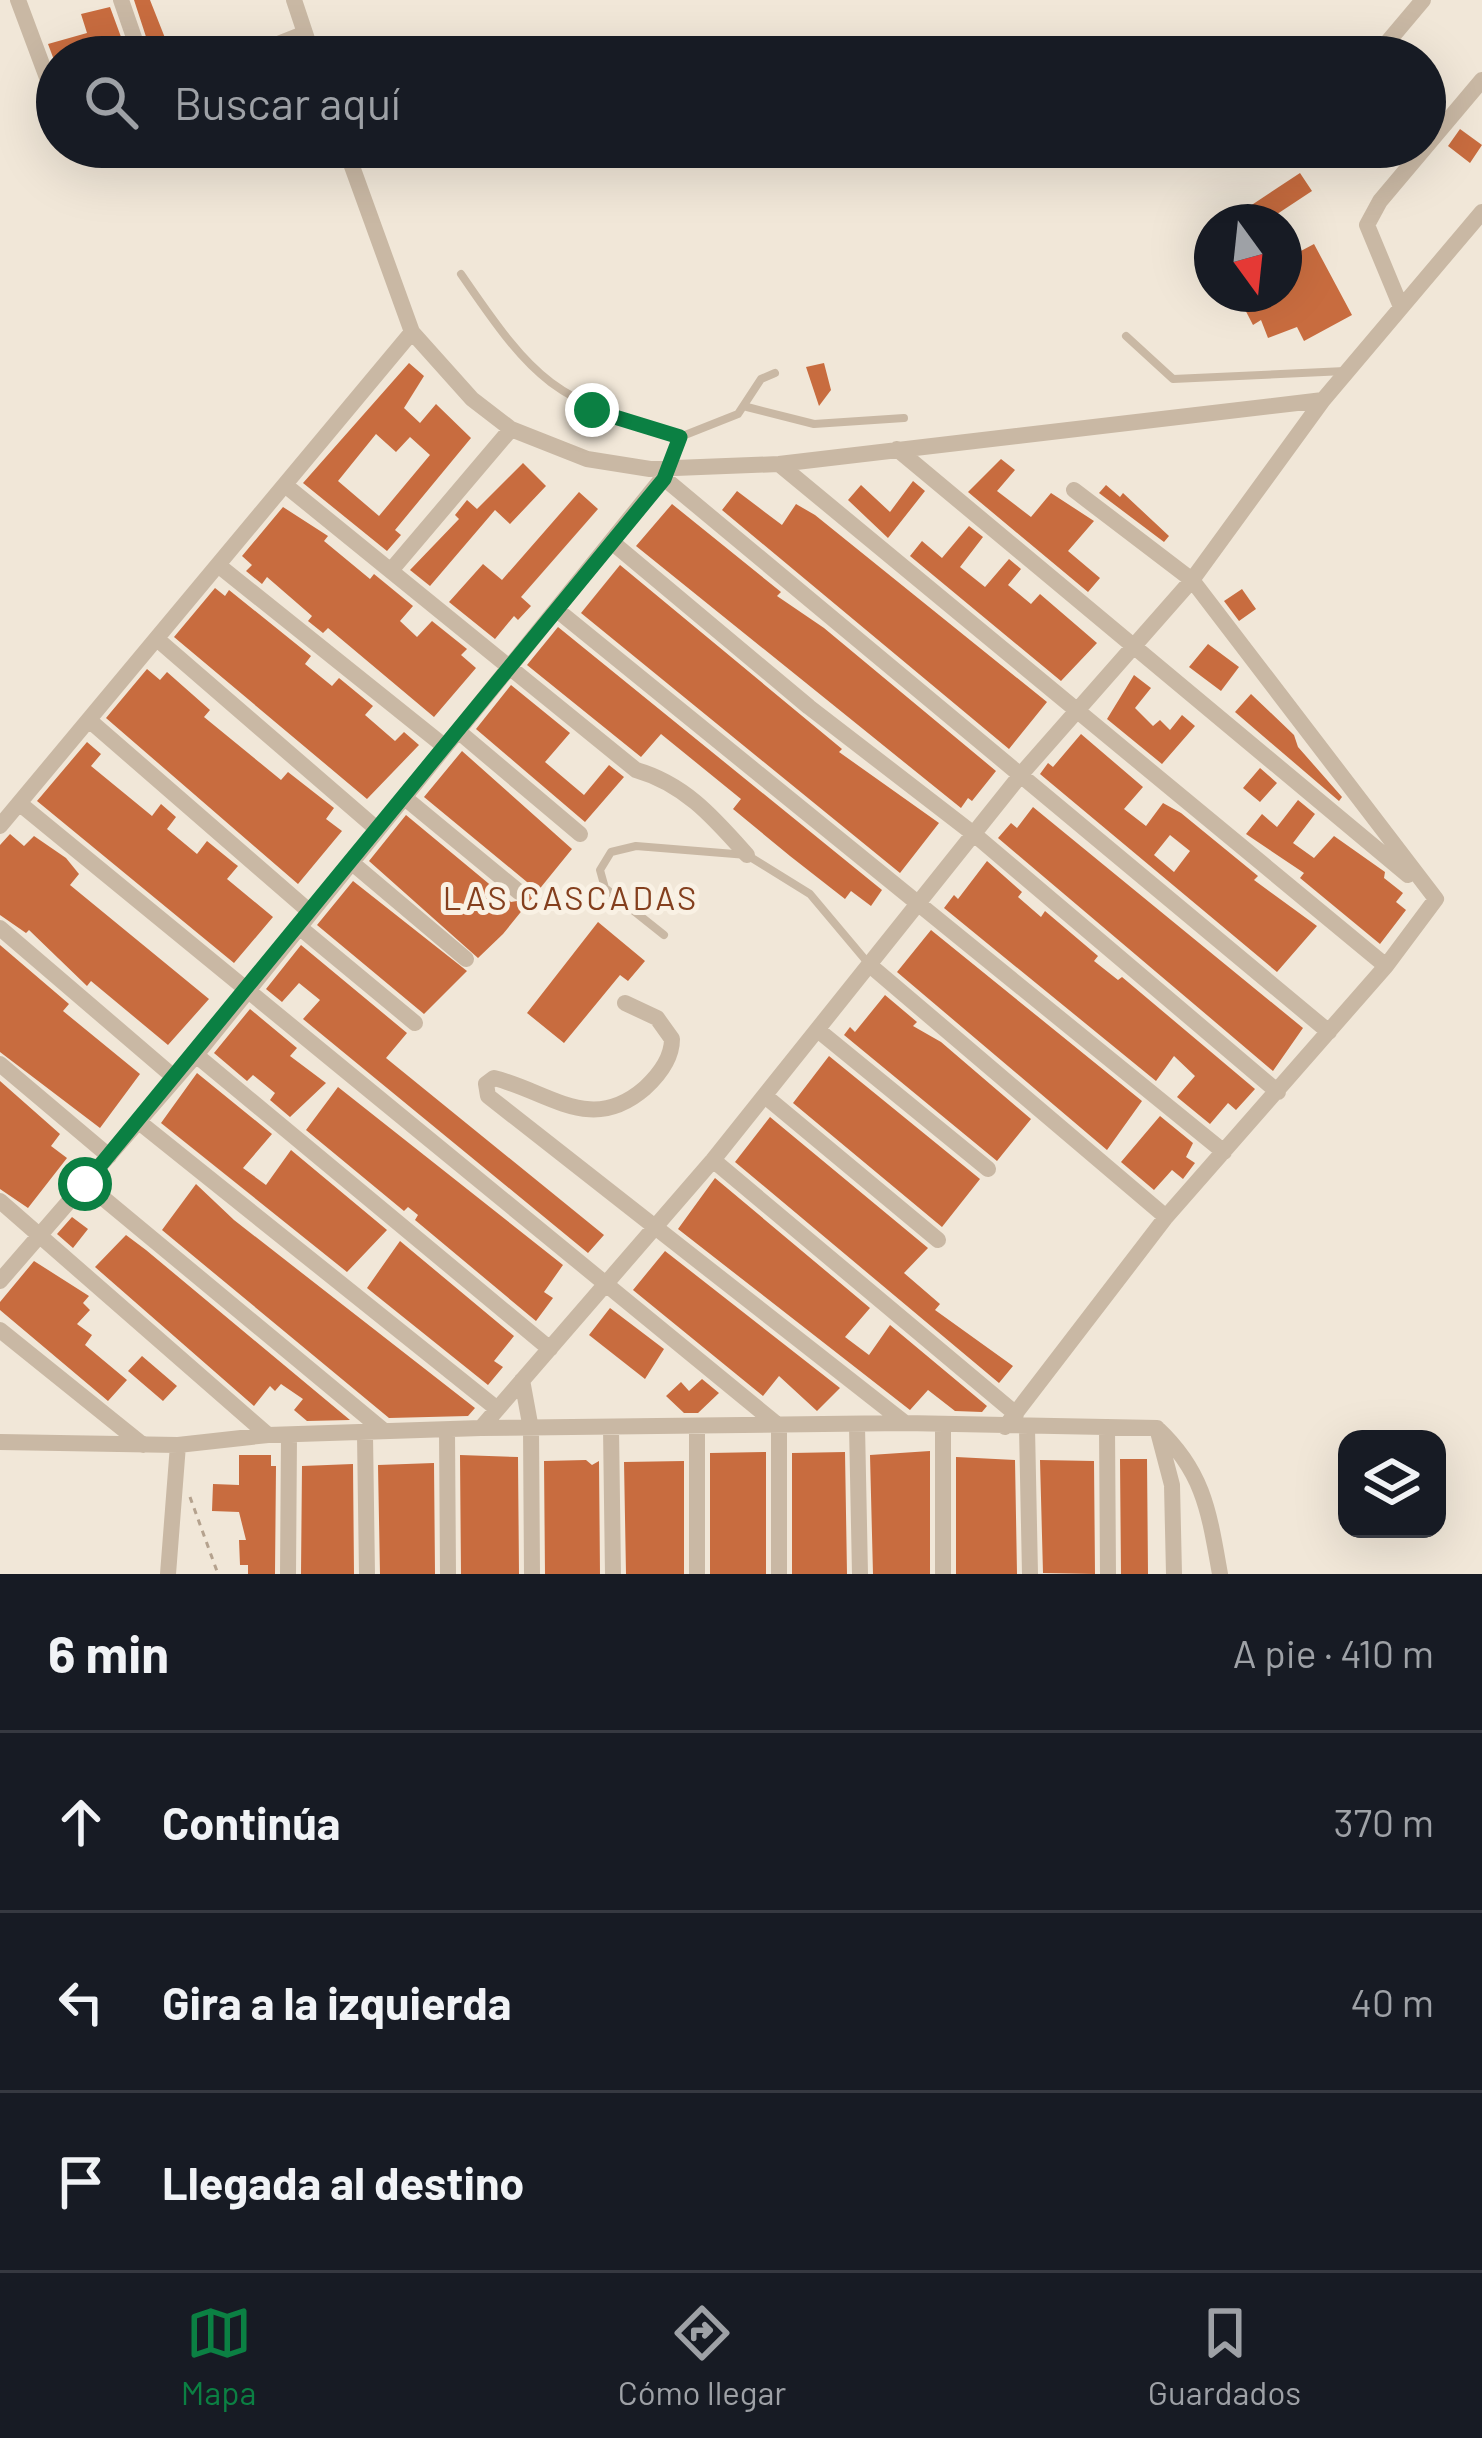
<!DOCTYPE html>
<html lang="es">
<head>
<meta charset="utf-8">
<style>
  :root { --surface:#171b24; --page:#20242c; --text:#f1f3f6; --muted:#9ea1a6; --line:#363941; --accent:#0b8043 }
  body { margin:0; font-family:Barlow,sans-serif; background:var(--page); color:var(--text) }
  .controls { position:absolute; right:36px; bottom:36px; display:grid; overflow:hidden; border-radius:24px; box-shadow:0 12px 48px #0002 }
  .controls button { width:108px; height:108px; display:grid; place-items:center; padding:0; border:0; border-bottom:3px solid var(--line); background:var(--surface); color:var(--text); font:60px sans-serif }
  .compass { position:absolute; left:1194px; top:204px; width:108px; height:108px; border-radius:50%; background:var(--surface); box-shadow:0 12px 48px #0002; rotate:165deg }
  .stop { position:absolute; width:36px; height:36px; margin:-27px; border:9px solid #0b8043; border-radius:50%; background:#fff }
  .stop.end { background:#0b8043; border-color:#fff; box-shadow:0 3px 12px #0008 }
  .list { margin:0; padding:0; list-style:none }
  h2 { display:flex; justify-content:space-between; align-items:center; height:156px; margin:0; padding:0 48px; font-size:51px }
  h2 small { font-size:39px; font-weight:400; color:var(--muted) }
  .list li { display:grid; grid-template-columns:78px 1fr auto; gap:36px; align-items:center; box-sizing:border-box; height:180px; padding:0 48px; border-top:3px solid var(--line) }
  .list b { display:block; font-size:45px; white-space:nowrap }
  .list em { font-size:39px; font-style:normal; color:var(--muted) }
  .icon { flex:none; width:66px; height:66px; fill:none; stroke:currentColor; stroke-width:2; stroke-linecap:round; stroke-linejoin:round }
  .map { position:relative; flex:none; width:1482px; height:1574px; overflow:hidden }
  .search { position:absolute; background:var(--surface); box-shadow:0 12px 48px #0002; left:36px; right:36px; top:36px; height:132px; display:flex; align-items:center; gap:30px; box-sizing:border-box; padding:0 42px; border-radius:66px; color:var(--muted); font-size:45px }
  .sheet { height:696px; background:var(--surface) }
  nav { display:flex; justify-content:space-around; align-items:center; box-sizing:border-box; height:168px; border-top:3px solid var(--line); background:var(--surface); font-size:33px; color:var(--muted) }
  nav a { display:grid; justify-items:center; gap:6px }
  nav .on { color:var(--accent) }
  .map>svg:first-child { display:block }
  .building { fill:#c86c3f; fill-rule:evenodd }
  .lines { fill:none; stroke-linecap:round; stroke-linejoin:round }
  .path { stroke:#b5a28e; stroke-width:3; stroke-dasharray:6 6; stroke-linecap:butt }
  .service { stroke:#c9b8a4; stroke-width:8 }
  .minor { stroke:#c9b8a4; stroke-width:16 }
  .route { stroke:#0b8043; stroke-width:15 }
  .labels { text-anchor:middle; dominant-baseline:central; stroke-width:10; stroke-linejoin:round; paint-order:stroke }
  .neighbourhood-label { font-size:33px; letter-spacing:3px; fill:#843f1e; stroke:#f9f1e4 }
</style>
</head>
<body>
<div class="map">
<svg width="1482" height="1574" viewBox="0 0 1482 1574">
  <rect width="100%" height="100%" fill="#f1e7d8"/>
  <path class="building" d="M134,0H150L167,43L150,49Z
    M110,7L128,56L57,57V68L48,44L87,33L81,14Z
    M1460,129L1482,145L1470,163L1448,146Z
    M1300,173L1312,191L1265,222H1226Z
    M1314,244L1352,315L1304,341L1297,327L1268,338L1261,320L1253,325L1237,294H1284V260Z
    M409,363L424,376L404,408L420,423L436,404L471,438L395,530L401,535L387,551L303,483ZM376,434L396,452L410,437L430,455L379,516L338,481Z
    M824,363L831,390L819,406L806,367Z
    M1001,459L1015,470L997,491L1031,517L1051,493L1094,521L1068,551L1100,578L1088,592L968,492Z
    M523,463L546,486L510,524L495,510L430,586L410,570L459,519L455,515L467,500L477,509Z
    M913,481L925,491L888,538L848,500L861,485L890,512Z
    M1106,485L1120,497L1123,493L1169,536L1164,542L1099,493Z
    M737,491L782,525L796,504L815,515L1047,702L1009,749L722,510Z
    M579,492L598,509L521,597L531,606L518,620L514,616L495,639L449,602L483,564L502,580Z
    M672,504L781,592L777,596L824,628L996,771L972,801L968,798L961,808L636,546Z
    M283,507L328,536L324,541L370,579L374,574L413,606L400,621L417,637L432,621L467,649L461,655L476,668L434,717L328,628L323,633L308,621L312,616L267,577L262,584L246,571L252,565L242,556Z
    M969,526L983,537L960,567L985,587L1009,559L1021,569L1008,585L1031,604L1040,594L1097,643L1061,681L910,556L922,541L942,558Z
    M620,565L842,749L839,752L939,823L900,873L581,613Z
    M215,588L225,596L229,590L311,656L305,664L332,686L339,678L373,706L365,715L395,741L404,732L419,745L367,799L174,637Z
    M1242,589L1256,609L1239,621L1224,601Z
    M558,627L882,890L871,906L851,891L845,899L790,856L733,809L741,799L661,734L641,757L527,665Z
    M1208,644L1239,667L1221,691L1189,667Z
    M147,669L160,680L167,672L210,710L204,717L281,780L288,772L334,808L326,819L342,831L298,884L106,718Z
    M1134,675L1151,688L1135,708L1153,726L1160,720L1170,730L1182,715L1195,726L1162,764L1107,719Z
    M511,685L570,733L545,762L584,795L609,765L624,777L585,822L476,729Z
    M1251,694L1294,735L1298,747L1342,797L1339,801L1235,712Z
    M1081,734L1143,787L1124,809L1146,826L1163,803L1181,813L1258,876L1254,880L1317,926L1277,972L1040,774L1048,763L1053,767ZM1170,835L1190,851L1174,872L1154,855Z
    M87,742L101,754L91,766L152,816L161,804L176,817L167,829L197,854L207,841L234,863L238,866L227,879L273,917L234,963L37,801Z
    M462,751L572,849L503,934L478,958L369,861L406,815L511,902L529,899L527,882L424,797Z
    M1260,768L1277,783L1260,802L1243,788Z
    M1298,800L1315,814L1293,843L1314,858L1334,836L1385,872L1384,878L1403,893L1396,902L1406,910L1380,944L1300,878L1304,873L1246,834L1262,814L1277,827Z
    M1033,807L1303,1028L1273,1071L998,838L1011,823L1017,828Z
    M10,834L24,846L34,836L66,858L79,874L70,885L209,999L168,1045L91,981L87,986L29,930L26,933L0,915V845Z
    M987,861L1022,892L1018,897L1041,917L1045,911L1098,956L1094,961L1118,980L1122,977L1255,1089L1236,1110L1228,1103L1210,1124L1177,1097L1195,1076L1174,1056L1156,1081L944,908L954,895L958,899Z
    M353,881L467,971L424,1014L317,925Z
    M598,922L645,961L628,981L620,975L564,1043L527,1013Z
    M931,930L1142,1101L1107,1150L897,972Z
    M0,945L69,1004L63,1011L140,1074L100,1128L0,1052Z
    M301,945L407,1033L386,1058L604,1235L588,1253L303,1019L320,1000L299,983L282,1002L266,989Z
    M885,995L917,1022L913,1026L941,1042L1031,1119L997,1161L844,1035L850,1027L855,1032Z
    M250,1009L297,1048L290,1056L326,1083L290,1117L270,1100L275,1093L253,1075L247,1081L214,1053Z
    M829,1056L980,1179L942,1227L793,1103Z
    M197,1073L272,1134L243,1168L266,1185L291,1150L387,1230L347,1272L161,1123Z
    M0,1081L60,1134L51,1146L67,1158L28,1208L0,1189Z
    M338,1087L563,1265L544,1292L553,1298L536,1321L415,1220L418,1215L408,1207L404,1211L306,1130Z
    M1160,1116L1193,1143L1186,1157L1195,1163L1183,1179L1172,1170L1154,1190L1121,1162Z
    M770,1117L928,1248L904,1273L940,1304L935,1310L1013,1366L999,1383L735,1162Z
    M715,1178L870,1308L845,1337L869,1355L890,1325L987,1406L982,1412L955,1411L928,1390L910,1410L678,1229Z
    M196,1184L234,1220L475,1408L468,1416L389,1418L162,1230Z
    M72,1217L88,1229L73,1248L57,1234Z
    M126,1235L146,1250L350,1420L307,1421L294,1410L303,1399L281,1384L275,1391L270,1386L254,1406L95,1267Z
    M400,1241L514,1336L494,1361L503,1367L488,1385L367,1288Z
    M665,1251L840,1388L817,1411L779,1376L763,1396L633,1290Z
    M34,1261L89,1296L83,1303L90,1310L77,1324L92,1335L85,1345L127,1380L108,1401L0,1310V1302Z
    M610,1308L664,1349L645,1379L589,1335Z
    M142,1356L177,1386L163,1401L128,1371Z
    M702,1379L719,1393L698,1413H684L666,1396L681,1382L689,1391Z
    M930,1451V1574H873L870,1455Z
    M766,1452V1574H710V1453Z
    M845,1452L847,1574H792V1453Z
    M239,1455H271V1466H276L275,1574H248V1565H240L239,1540H246L239,1512L212,1511L213,1484L239,1485Z
    M460,1455L518,1457L519,1574H461Z
    M956,1457L1015,1460L1017,1574H956Z
    M1120,1459H1147L1148,1574H1121Z
    M586,1460L592,1465L599,1461L600,1574H545L544,1461Z
    M1040,1460L1094,1461L1095,1574L1043,1573Z
    M684,1461V1574H626L624,1462Z
    M434,1463L435,1574H380L378,1465Z
    M353,1464L354,1574H301L302,1466Z"/>
  <g class="lines">
    <path class="path" d="M190,1497L218,1574"/>
    <path class="service" d="M235,57L300,31
      M461,274C537,385 552,398 680,437
      M1126,336L1173,379L1345,371
      M747,407L814,424L904,418
      M672,465L680,437L738,414L761,379L775,373
      M664,935L605,888L600,870L611,852L636,846L747,855L810,894L868,963"/>
    <path class="minor" d="M18,0L49,83
      M121,0L138,49
      M294,0L313,57
      M1375,57L1423,0
      M345,147L412,332L472,399L511,429L587,459L650,469L779,464L1323,400
      M1401,307L1367,225L1380,201L1482,80
      M897,449L1408,875
      M779,464L1386,966
      M665,479L1329,1032
      M285,485L636,770C685,784 714,818 747,855
      M613,543L809,707L975,835L1278,1092
      M218,565L444,746
      M393,568L511,429
      M557,610L1224,1152
      M157,639L378,830
      M89,720L310,912
      M458,731L580,834
      M405,798L519,892
      M19,803L779,1426V1574
      M0,826L412,332
      M351,862L466,959
      M298,926L415,1023
      M0,928L175,1078
      M872,967L1166,1217
      M625,1003L657,1018L672,1039C672,1057 659,1075 645,1088C591,1135 550,1092 494,1078L486,1084L488,1096L905,1423
      M819,1031L988,1169
      M196,1055L550,1349
      M0,1064L109,1156
      M765,1096L938,1240
      M139,1122L496,1408
      M713,1160L1016,1414
      M85,1183L384,1431
      M0,1201L268,1435
      M0,1281L196,1055L672,466
      M0,1330L143,1445
      M522,1380L531,1429L532,1574
      M857,1426L860,1574
      M697,1427V1574
      M1005,1427L1166,1217L1386,966L1436,899L1192,580L1074,490
      M1107,1427L1108,1574
      M481,1428L713,1160L1023,772L1192,580L1323,400L1482,212
      M611,1428L613,1574
      M1027,1428L1030,1574
      M1157,1428L1172,1485L1174,1574
      M447,1431L448,1574
      M365,1435L367,1574
      M0,1442L178,1445L268,1435L481,1428L905,1423L1157,1428C1204,1472 1209,1512 1220,1574
      M168,1574L178,1445
      M288,1574L289,1436
      M943,1574V1427"/>
  </g>
  <g class="lines">
    <path class="route" d="M85,1184L664,479L680,437L592,410"/>
  </g>
  <g class="labels">
    <g class="neighbourhood-label">
      <text x="571" y="897">LAS CASCADAS</text>
    </g>
  </g>
</svg>
<div class="controls">
<button><svg class="icon" aria-label="layers" viewBox="0 0 24 24"><path d="M12 4l9 5-9 5-9-5zM3 14l9 5 9-5"/></svg></button>
</div>
<svg class="compass" viewBox="-18 -18 36 36"><path d="M0-13l5 13h-10z" fill="#e53935"/><path d="M0 13l5-13h-10z" fill="#9ea1a6"/></svg>
<div class="stop" style="left:85px;top:1184px"></div>
<div class="stop end" style="left:592px;top:410px"></div>
<div class="search"><svg class="icon" aria-label="search" viewBox="0 0 24 24"><circle cx="10" cy="10" r="6"/><path d="M15 15l6 6"/></svg>Buscar aquí</div>
</div>
<section class="sheet">
<h2>6 min<small>A pie · 410 m</small></h2>
<ul class="list">
<li><svg class="icon" aria-label="ahead" viewBox="0 0 24 24"><path d="M12 20V5M6 11l6-6 6 6"/></svg><div><b>Continúa</b></div><em>370 m</em></li>
<li><svg class="icon" aria-label="left" viewBox="0 0 24 24"><path d="M17 20v-9H6M10 6l-5 5 5 5"/></svg><div><b>Gira a la izquierda</b></div><em>40 m</em></li>
<li><svg class="icon" aria-label="arrive" viewBox="0 0 24 24"><path d="M6 21V4h12l-3 4 3 4H6"/></svg><div><b>Llegada al destino</b></div></li>
</ul>
</section>
<nav>
<a class="on"><svg class="icon" aria-label="map" viewBox="0 0 24 24"><path d="M3 6l6-2 6 2 6-2v14l-6 2-6-2-6 2zM9 4v14M15 6v14"/></svg>Mapa</a>
<a><svg class="icon" aria-label="directions" viewBox="0 0 24 24"><path d="M12 3l9 9-9 9-9-9zM9 14v-3h6M13 9l2 2-2 2"/></svg>Cómo llegar</a>
<a><svg class="icon" aria-label="saved" viewBox="0 0 24 24"><path d="M7 4h10v16l-5-4-5 4z"/></svg>Guardados</a>
</nav>
</body>
</html>
